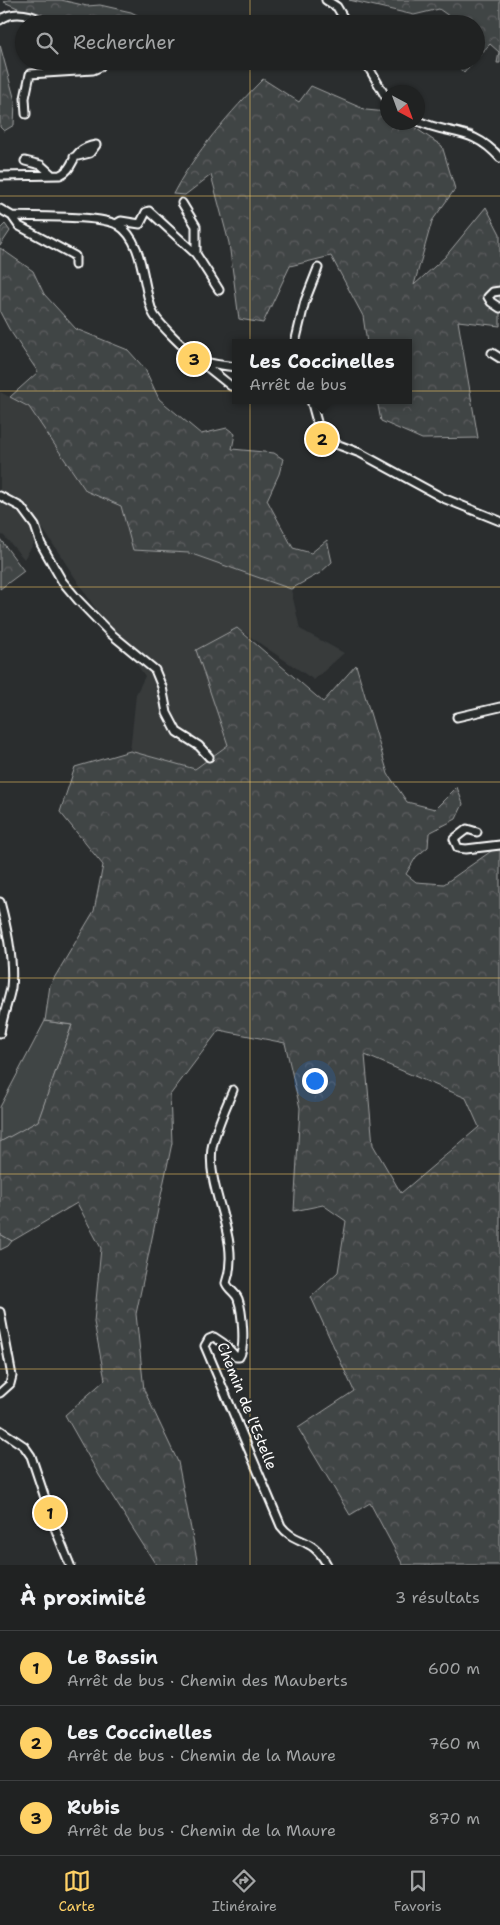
<!DOCTYPE html>
<html lang="fr">
<head>
<meta charset="utf-8">
<style>
  :root { --surface:#202222; --page:#2d2f2f; --text:#f1f3f6; --muted:#a2a4a5; --line:#3d3f40; --accent:#ffd166 }
  body { margin:0; font-family:"Shantell Sans",sans-serif; background:var(--page); color:var(--text) }
  .compass { position:absolute; left:380px; top:85px; width:45px; height:45px; border-radius:50%; background:var(--surface); box-shadow:0 1px 4px #0004; rotate:139deg }
  .you { position:absolute; left:314px; top:1080px; width:18px; height:18px; margin:-12px; border:4px solid #fff; border-radius:50%; background:#1a73e8; box-shadow:0 0 0 8px #1a73e833 }
  .badge { display:grid; place-items:center; width:32px; height:32px; border-radius:50%; background:var(--accent); color:#111; font-size:16px; font-weight:700 }
  .pin { position:absolute; translate:-50% -50%; border:2px solid #fff; box-shadow:0 1px 5px #0006 }
  .popup { position:absolute; left:232px; top:339px; width:180px; height:65px; box-sizing:border-box; display:grid; place-content:center; border-radius:0px; background:var(--surface); filter:drop-shadow(0 1px 4px #0005); font-size:16px; white-space:nowrap; color:var(--muted) }
  .popup b { font-size:19px; color:var(--text) }
  .popup::after { content:''; position:absolute; left:50%; top:100%; margin-left:-10px; border:10px solid transparent; border-top-color:var(--surface) }
  .list { margin:0; padding:0; list-style:none }
  h2 { display:flex; justify-content:space-between; align-items:center; height:65px; margin:0; padding:0 20px; font-size:21px }
  h2 small { font-size:16px; font-weight:400; color:var(--muted) }
  .list li { display:grid; grid-template-columns:32px 1fr auto; gap:15px; align-items:center; box-sizing:border-box; height:75px; padding:0 20px; border-top:1px solid var(--line) }
  .list b { display:block; font-size:19px; white-space:nowrap }
  .list p { margin:0; font-size:16px; white-space:nowrap; color:var(--muted) }
  .list em { font-size:16px; font-style:normal; color:var(--muted) }
  .icon { flex:none; width:28px; height:28px; fill:none; stroke:currentColor; stroke-width:2; stroke-linecap:round; stroke-linejoin:round }
  .map { position:relative; flex:none; width:500px; height:1565px; overflow:hidden }
  .search { position:absolute; background:var(--surface); box-shadow:0 1px 4px #0004; left:15px; right:15px; top:15px; height:55px; display:flex; align-items:center; gap:12px; box-sizing:border-box; padding:0 18px; border-radius:28px; color:var(--muted); font-size:19px }
  .sheet { height:290px; background:var(--surface) }
  nav { display:flex; justify-content:space-around; align-items:center; box-sizing:border-box; height:70px; border-top:1px solid var(--line); background:var(--surface); font-size:14px; color:var(--muted) }
  nav a { display:grid; justify-items:center; gap:2px }
  nav .on { color:var(--accent) }
  .map>svg:first-child { display:block }
  .built { fill:#373a3b }
  .green { fill:#414445; stroke:#a0a2a2 }
  .forest { fill:url(#forest-crowns); stroke:#a0a2a2; fill-rule:evenodd }
  .lines { fill:none; stroke-linecap:round; stroke-linejoin:round }
  .stream { stroke:#a6a7a7; stroke-width:2 }
  .minor-casing { stroke:#fff; stroke-width:11 }
  .minor { stroke:#2a2d2e; stroke-width:7 }
  .grid { fill:none; stroke:#ffd166; stroke-width:1; stroke-opacity:0.55 }
  .labels { text-anchor:middle; dominant-baseline:central; stroke-width:4.5; stroke-linejoin:round; paint-order:stroke }
  .street-label { font-size:15px; fill:#fff; stroke:#2a2d2e }
</style>
</head>
<body>
<div class="map">
<svg width="500" height="1565" viewBox="0 0 500 1565">
  <defs>
    <pattern id="forest-crowns" width="20" height="18" patternUnits="userSpaceOnUse" patternTransform="scale(1.25)"><rect width="20" height="18" fill="#414445"/><path d="M2 6a3 3 0 1 1 6 0M12 15a3 3 0 1 1 6 0" fill="none" stroke="#5e6061"/></pattern>
  </defs>
  <rect width="100%" height="100%" fill="#2a2d2e"/>
  <filter id="ink" filterUnits="userSpaceOnUse"><feTurbulence type="fractalNoise" baseFrequency=".02" numOctaves="2"/><feDisplacementMap in="SourceGraphic" scale="10" xChannelSelector="R" yChannelSelector="G"/><feConvolveMatrix kernelMatrix="1 2 1 2 8 2 1 2 1" color-interpolation-filters="sRGB"/></filter>
  <g filter="url(#ink)">
    <path class="built" d="M0,392L29,407L86,491L121,506L133,550L189,553L291,589L300,629L344,653L314,680L237,628L219,714L228,745L195,769L130,751L136,694L145,676L93,605L43,529L24,559L3,535L0,536Z"/>
    <path class="green" d="M45,1021L72,1025L38,1122L0,1142V1107Z
      M0,1234L12,1241L8,1246L0,1250Z"/>
    <path class="forest" d="M8,0H61L87,6L100,5L131,12L145,19L147,24H54L4,2Z
      M349,0H500V63H497L499,52L490,44L476,59V24H450L453,19L439,9L414,15Z
      M0,45L15,101L14,125L4,131L0,127Z
      M453,61H474L464,73Z
      M263,79L299,102L311,86L366,110L387,112L388,122L408,123L442,146L455,189L432,221L414,285L445,257L486,207L500,234V326L458,321L478,438L422,439L381,421L377,400H408V343H367L363,316L331,256L290,266L263,323L239,319L229,243L211,175L185,195L173,194C193,155 232,110 263,79Z
      M5,224L10,231L0,246V229Z
      M0,248L33,271L44,294L76,329L128,350L145,369L159,399L201,434L227,428L235,434L232,449L274,453L283,459L279,474L267,500L293,548L311,553L327,540L332,562L320,573L291,589L189,553L133,550L121,506L86,491L29,407L10,397L38,372L9,329L0,312Z
      M0,539L24,571L0,589Z
      M237,628L323,702L356,665L388,774L407,802L435,809L457,787L463,804L456,819L429,833L428,847L416,857L406,874L416,882L444,884L500,845V1565H403L370,1503L350,1515L298,1428L354,1391L311,1297L338,1272L346,1221L323,1205L294,1211L300,1108L285,1043L219,1030L170,1095L172,1143L136,1314L144,1390L178,1462L198,1565H156L99,1475L65,1415L105,1380L94,1322L101,1248L77,1203L12,1241L0,1234V1142L38,1121L72,1025L45,1021L50,985L94,911L103,865L60,812L75,767L130,751L195,769L228,745L196,650ZM365,1055L466,1098L479,1127L401,1193L373,1145Z"/>
    <g class="lines">
      <path class="stream" d="M337,0L351,24
        M418,116L425,120
        M429,122L472,131L500,150"/>
      <g class="minor-casing">
        <path id="minor" d="M326,0L337,7L347,24
          M0,20C14,9 34,15 48,24
          M365,61L388,101
          M26,114L25,98L30,74L93,70L100,67L101,61
          M418,121C450,136 472,126 500,158
          M25,161L41,165L51,174
          M0,176L60,175C77,168 68,150 96,145L90,153L74,157
          M182,203L196,226V254
          M0,209L12,216C35,217 101,215 118,225C145,241 142,288 153,313C157,322 189,354 199,359C210,365 224,365 236,367
          M12,216L19,226L75,256V265
          M116,224L121,221L140,224L146,212L149,211L196,254L219,290
          M500,291L493,292L488,297L491,302L500,308
          M295,343L305,301L318,268
          M492,353L500,358
          M201,362L231,386
          M311,400L320,433L328,441L360,453L443,498L500,521
          M0,496L21,507L35,526L41,544L62,581L78,600L110,633L155,670L162,687L167,713L177,732L199,746L209,757
          M457,717L500,707
          M477,832L467,829L454,839L458,848L466,849L500,845
          M0,902C7,928 14,961 11,988C8,1003 2,1018 0,1033
          M233,1090C226,1107 215,1130 212,1148C206,1193 242,1238 226,1283C229,1290 236,1293 238,1299C242,1310 246,1348 239,1357H236L223,1343L214,1337L209,1339L205,1346L281,1526C295,1545 313,1536 327,1565
          M0,1312L12,1376L10,1384L0,1393
          M0,1430L24,1446L31,1456L55,1528L70,1565"/>
      </g>
      <use href="#minor" class="minor"/>
    </g>
  </g>
  <path class="grid" d="M250,0V24M250,61V1565M0,196H500M0,391H500M0,587H500M0,782H500M0,978H500M0,1174H500M0,1369H500"/>
  <g class="labels">
    <g class="street-label">
      <text transform="translate(247 1406) rotate(68)">Chemin de l'Estelle</text>
    </g>
  </g>
</svg>
<svg class="compass" viewBox="-18 -18 36 36"><path d="M0-13l5 13h-10z" fill="#e53935"/><path d="M0 13l5-13h-10z" fill="#a2a4a5"/></svg>
<div class="you"></div>
<div class="pin badge" style="left:50px;top:1513px">1</div>
<div class="pin badge" style="left:322px;top:439px">2</div>
<div class="popup"><b>Les Coccinelles</b>Arrêt de bus</div>
<div class="pin badge" style="left:194px;top:359px">3</div>
<div class="search"><svg class="icon" aria-label="search" viewBox="0 0 24 24"><circle cx="10" cy="10" r="6"/><path d="M15 15l6 6"/></svg>Rechercher</div>
</div>
<section class="sheet">
<h2>À proximité<small>3 résultats</small></h2>
<ul class="list">
<li><span class="badge">1</span><div><b>Le Bassin</b><p>Arrêt de bus · Chemin des Mauberts</p></div><em>600 m</em></li>
<li><span class="badge">2</span><div><b>Les Coccinelles</b><p>Arrêt de bus · Chemin de la Maure</p></div><em>760 m</em></li>
<li><span class="badge">3</span><div><b>Rubis</b><p>Arrêt de bus · Chemin de la Maure</p></div><em>870 m</em></li>
</ul>
</section>
<nav>
<a class="on"><svg class="icon" aria-label="map" viewBox="0 0 24 24"><path d="M3 6l6-2 6 2 6-2v14l-6 2-6-2-6 2zM9 4v14M15 6v14"/></svg>Carte</a>
<a><svg class="icon" aria-label="directions" viewBox="0 0 24 24"><path d="M12 3l9 9-9 9-9-9zM9 14v-3h6M13 9l2 2-2 2"/></svg>Itinéraire</a>
<a><svg class="icon" aria-label="saved" viewBox="0 0 24 24"><path d="M7 4h10v16l-5-4-5 4z"/></svg>Favoris</a>
</nav>
</body>
</html>
